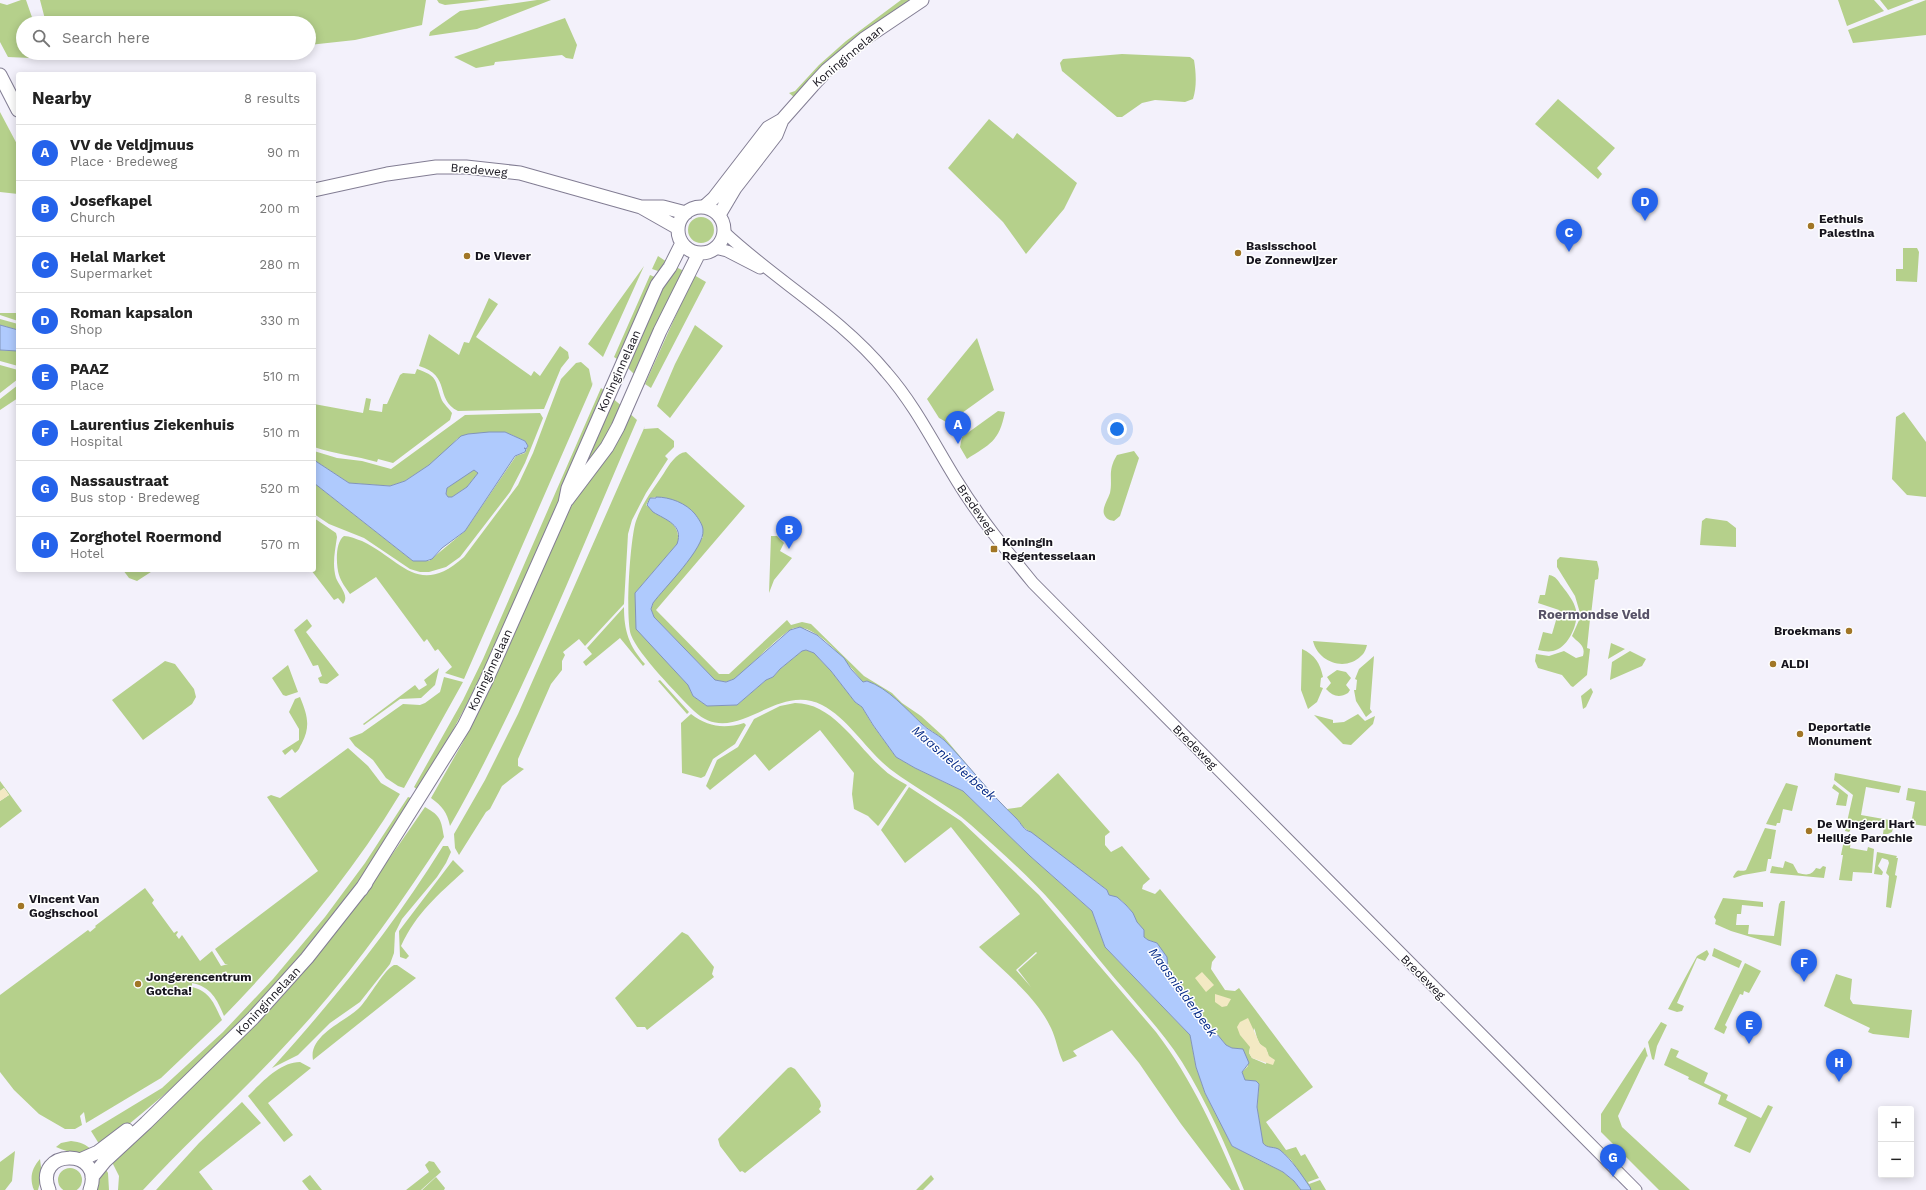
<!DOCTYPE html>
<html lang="en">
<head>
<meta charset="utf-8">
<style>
  :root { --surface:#fff; --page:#f6f6f6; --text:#222; --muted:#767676; --line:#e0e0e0; --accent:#2563eb }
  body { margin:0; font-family:"Work Sans",sans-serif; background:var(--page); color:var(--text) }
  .controls { position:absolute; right:12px; bottom:12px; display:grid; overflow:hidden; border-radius:4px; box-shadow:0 2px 10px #0003 }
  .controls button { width:36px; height:36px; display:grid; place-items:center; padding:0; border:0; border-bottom:1px solid var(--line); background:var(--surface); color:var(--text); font:20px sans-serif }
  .you { position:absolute; left:1117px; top:429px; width:14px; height:14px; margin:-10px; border:3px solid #fff; border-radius:50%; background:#1a73e8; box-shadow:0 0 0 6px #1a73e833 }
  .badge { display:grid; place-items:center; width:26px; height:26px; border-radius:50%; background:var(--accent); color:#fff; font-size:13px; font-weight:700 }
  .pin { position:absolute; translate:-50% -33px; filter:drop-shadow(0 1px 2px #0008) }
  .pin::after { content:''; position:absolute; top:21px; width:14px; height:12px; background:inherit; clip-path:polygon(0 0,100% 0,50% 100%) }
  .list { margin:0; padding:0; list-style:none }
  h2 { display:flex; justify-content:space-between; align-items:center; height:52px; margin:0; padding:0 16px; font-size:17px }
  h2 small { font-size:13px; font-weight:400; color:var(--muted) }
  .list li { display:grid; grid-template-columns:26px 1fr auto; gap:12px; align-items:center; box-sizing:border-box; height:56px; padding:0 16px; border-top:1px solid var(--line) }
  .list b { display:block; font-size:15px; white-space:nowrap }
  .list p { margin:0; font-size:13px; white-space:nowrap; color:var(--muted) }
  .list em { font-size:13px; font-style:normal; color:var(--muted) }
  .icon { flex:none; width:22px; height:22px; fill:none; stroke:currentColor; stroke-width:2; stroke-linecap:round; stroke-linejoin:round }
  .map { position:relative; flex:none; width:1926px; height:1190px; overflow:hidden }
  .search { position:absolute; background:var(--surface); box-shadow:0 2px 10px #0003; left:16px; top:16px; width:300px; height:44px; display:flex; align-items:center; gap:10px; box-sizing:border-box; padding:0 14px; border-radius:22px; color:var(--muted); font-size:15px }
  .panel { position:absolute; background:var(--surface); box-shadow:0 2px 10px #0003; left:16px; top:72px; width:300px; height:500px; border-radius:4px }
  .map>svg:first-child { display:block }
  .green { fill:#b5d08b; fill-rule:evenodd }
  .sand { fill:#f3e9c3 }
  .water { fill:#afcafd; stroke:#8194ba; fill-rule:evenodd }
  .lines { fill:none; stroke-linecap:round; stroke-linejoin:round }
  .tertiary-casing { stroke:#827d93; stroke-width:13 }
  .secondary-casing { stroke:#827d93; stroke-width:15 }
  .tertiary { stroke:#fff; stroke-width:11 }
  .secondary { stroke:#fff; stroke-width:13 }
  .poi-dot { fill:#a17626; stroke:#fff; stroke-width:1.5 }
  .labels { text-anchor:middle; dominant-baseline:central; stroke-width:3; stroke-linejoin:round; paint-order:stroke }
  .street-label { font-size:12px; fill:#17151e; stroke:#fff }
  .poi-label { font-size:12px; font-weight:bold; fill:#17151e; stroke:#fff; text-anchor:start }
  .neighbourhood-label { font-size:13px; font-weight:bold; fill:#585368; stroke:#fff }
  .water-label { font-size:13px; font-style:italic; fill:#062b88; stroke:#fff }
</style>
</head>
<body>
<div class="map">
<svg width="1926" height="1190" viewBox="0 0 1926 1190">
  <rect width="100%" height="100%" fill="#f3f1fb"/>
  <path class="green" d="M21,0H26L34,23H23V53H50L53,59L8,57L0,42V3L7,5Z
    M40,0H426L422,25L355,40L309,45V23H46Z
    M437,0H490L445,5L439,3Z
    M537,0H551L477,29L429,36L430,32L460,11Z
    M901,0H911L794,97L789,93L795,91L819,65L846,41Z
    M1838,0H1874L1884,11L1847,26Z
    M1880,0H1914L1888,10Z
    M1926,0V35L1853,43L1848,30Z
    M565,18L577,45L573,59L566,58L562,55L495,62L494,65L476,68L454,57Z
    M1122,54L1190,57L1194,60C1196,72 1197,87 1193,99L1185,102L1155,100L1142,103L1122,117H1117L1062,71L1060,63L1063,59Z
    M1558,99L1615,148L1597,168L1602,174L1598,179L1535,124Z
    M0,112L18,146V194L0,192Z
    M989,119L1013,139L1017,133L1077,183L1064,209L1026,254L1003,222L948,168Z
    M688 230a13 13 0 1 1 26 0a13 13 0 1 1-26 0Z
    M1903,248H1917L1919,252L1917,282L1896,281V269H1903Z
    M658,256L667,262L661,272L652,269Z
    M644,266L603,357L588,344Z
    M676,267L684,271L636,376L625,365L652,303Z
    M650,275L657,278L620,361L614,357Z
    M694,275L706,282L651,388L645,384Z
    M489,298L498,304L476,337L531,376L534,371L540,376L560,346L568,352L569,358L561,368L544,409L458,411C434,399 452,376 419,366L429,334L459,355L464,342L469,343Z
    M0,313H18V321L0,315Z
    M0,319L18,324V330L0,325Z
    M695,325L723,346L670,418L657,406L675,364Z
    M977,338L994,390L948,423L939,418L927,399Z
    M0,350L18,351V366L0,361Z
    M581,362L589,369L592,384L593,381L592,386L464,679L445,673L452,667L438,649L435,651L427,639L424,642L376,577L350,594C346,588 341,582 339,575C336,565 335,542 344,536C350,536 356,539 362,541C402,560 418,598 464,557L518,485L533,453L561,379L576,363Z
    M0,365L18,370V379L0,393Z
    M417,369C437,376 435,379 441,398C443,404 449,408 452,413L450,420L393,463L378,459L377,462C356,456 335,454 314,447V404L363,413L366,398L371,399L369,410L382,412L383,404H387L400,375L403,373L415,374Z
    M18,385V398L0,410V399Z
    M601,388L606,392C548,526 494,664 419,791L414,787L463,700L483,659Z
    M611,397L623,407L614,426L589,464L583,462Z
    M998,411L1005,412C999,442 990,444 967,459L960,447L962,437Z
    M628,412L637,420C578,556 524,696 450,826C447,812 442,806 431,798L463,742L484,700L508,649L566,515Z
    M1904,412L1926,442V497L1907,495L1892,479L1896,417Z
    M540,413L543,418L525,463L510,492L460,557L446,567L429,572H420L410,569L364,538L329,524L314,514V483L413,561H429L465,531L516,456L525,453L528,446L525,441L505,432L465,435L457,439L448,449L429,465L405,481L390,486L349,483L314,460V451L337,458L362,461L391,469L465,415Z
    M645,426L644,429L658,428L674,441V447L665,456L668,459L646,493L632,520L628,534L624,604L585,646L579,639L563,652L565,655L562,661V670L551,684L518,759V766L524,769L502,786L490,809L486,812L459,855L455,848L454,834L485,780L518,714Z
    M1134,451L1139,458L1120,516L1114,521C1109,520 1106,519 1104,514C1102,508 1108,499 1110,493C1113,479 1107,471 1117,455Z
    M686,452L745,506L656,610L719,674H729L787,620L791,625L802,622L811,624L864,676L892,693L902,703L921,716L944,737L989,791L1007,809L1021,807L1058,773L1110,832L1105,836V845L1111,852L1122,846L1150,879L1143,885L1142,889L1155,894L1160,889L1216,957L1212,962L1211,969L1225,990L1235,991L1239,988L1313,1087L1266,1122L1286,1150L1296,1147L1301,1156L1305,1154L1319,1178L1308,1182L1309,1184L1320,1180L1326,1190H1311L1291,1160L1280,1150L1263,1145L1257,1107L1259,1084L1252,1081L1245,1080L1242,1072L1248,1066L1240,1049L1232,1048L1226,1045L1188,999L1168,968L1169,965L1157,943L1148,940L1144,937V931C1142,927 1137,925 1136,921C1131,908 1122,898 1109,895L1107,890L1022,826L1018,820L991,794L943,739L922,724L914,716L881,688L867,681L863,682C851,668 817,622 794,628C784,631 747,669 736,678L726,682L715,680L654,617L651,609L654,601L703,537L656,497L650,498L646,505C660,517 681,520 678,543L635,593L637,629L688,685L693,696L707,706L737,705L766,680L773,677L780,669L802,651L806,650L814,653L831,671L855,702L862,707L872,724L896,757L915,768L963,791L1030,856L1092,911L1105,947L1190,1035L1196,1067L1205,1093L1232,1146L1283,1172L1294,1181L1301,1190H1244C1227,1148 1206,1100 1182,1062C1165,1035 1144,1013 1124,989C1100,962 1078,932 1054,905C1029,876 999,850 971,825C946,803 916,789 890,769C866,750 849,719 822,705C775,681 735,750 694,711C678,695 638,654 631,635C625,618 630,539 636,521C642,503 654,488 664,473C669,465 676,453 686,452ZM1254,1028C1256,1032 1257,1041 1260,1044C1268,1053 1270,1051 1266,1064L1252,1058L1249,1053Z
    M474,469L478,473L467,487L452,497H448L446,494L447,488Z
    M314,518L336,533L337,537C335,551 332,564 336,578C339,586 350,596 343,604L338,598L334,600L311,570H314Z
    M1706,518L1727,521L1736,528V547L1700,545L1702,521Z
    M771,536H777L784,543L780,551L792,558L774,580L769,593Z
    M1560,557L1597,561L1599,569L1598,579L1595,580L1591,615L1580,613L1575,596L1557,567V560Z
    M123,570H154L137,581L129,578Z
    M1549,575C1556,576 1558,581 1562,586C1568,594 1574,601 1576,610C1579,624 1568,648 1553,651C1548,652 1543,651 1538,650L1543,632L1552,634L1559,610L1538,603L1540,595H1545Z
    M624,607C624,631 629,646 645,664L643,666L620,638L586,666L583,662L592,654L587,648Z
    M1580,618L1590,619L1587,648L1590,649L1587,675L1573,687L1571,686L1562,675L1538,668L1535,661L1536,654L1549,656L1564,651L1576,658L1583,656C1586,645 1578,643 1572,636Z
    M307,619L312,626L306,632L339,675L327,684L320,683L318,678L322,676L318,665L313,666L294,630Z
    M1313,641L1367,645C1366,649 1364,654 1361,656C1345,672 1318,662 1313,641Z
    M1611,643L1625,649L1608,659Z
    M1302,649C1315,655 1320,663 1323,677L1321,678L1320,687L1323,688L1317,702L1308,709L1301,690Z
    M1630,651L1646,659L1642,666L1610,680L1612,662Z
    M1374,656L1370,709L1372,712L1366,717L1356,701L1354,690H1356L1357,680L1355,679L1359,669Z
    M165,661L175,664L194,689L196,697L192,704L143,740L112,700Z
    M288,665L298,692L286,696L283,695L272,678Z
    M439,668L435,685L421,698L400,699L364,725L363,724L415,685L419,690L427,685L424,680Z
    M1337,670L1346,672L1351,678L1346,685L1350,690L1348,693C1340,698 1333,697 1326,689L1331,683L1327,677Z
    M444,677L463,682L404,788L398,786L386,778L373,760L355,746L349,738L362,733L403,704L420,705L425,703L440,692Z
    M660,680L689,712L687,714L658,681Z
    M1591,688L1593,692L1586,707L1583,709L1581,696Z
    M300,697C307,714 311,726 302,743C299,748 300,749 295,753L292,749L285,755L282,751L299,740V729L289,712L295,699Z
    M795,703C833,703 856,745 882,768C889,775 898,780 907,785L879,825L878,826L868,816L854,809L852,794L854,773L820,730L769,771L755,754L710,790L706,786L717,760L738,747L754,719L780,706Z
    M691,714C708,727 724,729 744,723L746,725L735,744L713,759L705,776L701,778L682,773L681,723Z
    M1358,714L1365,721L1375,716L1373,724L1351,745L1343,744L1314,715L1333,720V723L1344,722Z
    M348,748L368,766L381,783L400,794C351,875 290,948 224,1016C217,999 211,987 192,983V987C211,992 214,1004 222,1020L161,1078L86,1123L84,1112L80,1116L82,1125L75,1129H65L39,1114L14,1090L0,1072V995L88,930L90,932L96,927L95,926L145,888L154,900L152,903L174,933L177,931L178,932L176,935L179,939L182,935L200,961L212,951L221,966L228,964H225L215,949L318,871L267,797L271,795L280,798Z
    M1835,773L1901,786L1899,793L1866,787L1861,815L1895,821L1892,832L1888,834H1883L1884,826L1855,821L1853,829H1851L1849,832L1845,831L1853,795L1834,780Z
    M0,781L22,811L0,828V801L9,795L4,788L0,791Z
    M1786,783L1798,786L1792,811L1783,809L1780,823H1777L1776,826L1766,824Z
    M1834,784L1848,795L1846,806L1836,805L1839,793L1832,788Z
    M909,787L961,821L1039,895L1156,1032C1192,1079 1217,1135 1240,1190H1231L1181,1124L1139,1063L1112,1030L1073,1051L1077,1056L1063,1062C1058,1052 1056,1038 1051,1028C1036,996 1004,972 979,947L1020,914L951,827L905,863L881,830ZM1036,952L1037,953L1018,970L1031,987L1016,970Z
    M1908,788L1926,791V826L1911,824L1915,802L1906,800Z
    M408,797L414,799C355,891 291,976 212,1052C177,1085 139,1116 101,1147L91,1131L162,1088L223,1032L273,979L325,917L365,863Z
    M425,807C441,816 441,820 444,837C398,908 350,976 292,1038C244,1091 191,1138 143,1190H118L119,1176L111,1160C176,1101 242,1044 299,977C345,923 385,865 425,807Z
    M1765,828L1776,830L1771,859H1768L1766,871L1743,875L1734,878L1733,877C1739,866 1738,873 1746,870Z
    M1845,835L1849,836L1848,839L1851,840L1850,848L1867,851L1868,847L1874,849L1872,873L1853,872L1852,881L1839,880L1843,855H1841Z
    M443,846H448L451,852L446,863L437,877L402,919L395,933L394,953L390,964L360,1002L330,1023L298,1055L272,1068C337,996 392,928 443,846Z
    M1877,852L1897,856L1896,858H1898L1895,875L1897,876L1891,908L1886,907L1889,876L1886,873L1889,863L1888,860L1882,858L1878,866L1883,872L1882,875L1874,874Z
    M453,860L464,871C437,896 417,912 401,946L409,956L406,959L400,957L399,931Z
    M1785,861L1793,864L1798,873C1806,875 1811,876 1816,868L1820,869L1823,866L1826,867L1824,878L1770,873L1772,866L1783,868Z
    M1723,898L1763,902V907L1742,905L1741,914H1737L1736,925H1749L1748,934L1774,936L1779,904L1781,901H1785L1781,946L1731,931L1715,924L1716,920L1714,917Z
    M682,932L688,935L714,967L712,974L714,977L647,1030L645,1027H637L615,998Z
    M1714,948L1742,961L1739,968L1712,956Z
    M1707,950L1709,954L1705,961L1697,958L1677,1003L1684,1006L1682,1011L1677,1012L1668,1009L1697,956Z
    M1745,963L1761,971L1749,993L1744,991L1743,995L1740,994L1725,1025L1727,1027L1724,1034L1714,1029Z
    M394,965H397L416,978L313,1060C308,1034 348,1021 361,1006C370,996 384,970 394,965Z
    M1836,974L1852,979L1850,999L1853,1004L1912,1010L1909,1038L1873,1034L1868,1032L1870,1028L1824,1006Z
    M1661,1022L1667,1025L1657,1046L1654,1060L1652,1059L1648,1042Z
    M1645,1047L1648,1057L1647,1056L1618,1116L1622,1127L1690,1190H1659L1601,1132V1114Z
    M1671,1048L1679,1051L1676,1057L1708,1073L1704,1083L1728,1095L1726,1100L1761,1118L1768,1105L1773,1107L1750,1153L1734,1146L1747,1118L1718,1104L1721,1095L1688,1079L1689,1077L1664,1065Z
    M300,1062L311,1068L268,1103L293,1135L284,1142L248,1096C261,1083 280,1062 300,1062Z
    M791,1067L795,1069L820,1101L821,1106L819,1109L821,1112L745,1173L742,1171L740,1172L720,1146L718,1139L788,1068Z
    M242,1102L261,1123L199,1172L213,1190H156L199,1143Z
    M71,1141C80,1142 86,1144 93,1151C79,1154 69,1153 56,1147L61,1143Z
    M15,1151L12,1181L5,1190H0V1162Z
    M40,1159L42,1175L38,1190H34C29,1178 32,1168 40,1159Z
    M429,1161L434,1162L441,1172L421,1190H406L429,1172L425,1165Z
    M105,1168L108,1173L109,1190H97L101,1174Z
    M58 1180a12 12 0 1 1 24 0a12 12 0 1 1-24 0Z
    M310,1175L322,1190H309L302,1181Z
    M931,1175L934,1179L923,1190H916Z
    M436,1177L445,1188L444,1190H422Z"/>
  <path class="sand" d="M4,788L9,795L0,801V791Z
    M1202,972L1214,985L1206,992L1195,978Z
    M1215,994L1231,999L1227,1006L1222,1007L1215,1002Z
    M1248,1018L1260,1044L1266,1048L1269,1056L1275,1060L1273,1065L1252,1058L1249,1053L1250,1047L1240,1035L1237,1027L1240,1022Z"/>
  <path class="water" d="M0,325L18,330V351L0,350Z
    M489,432H505L525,441L528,446L526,449L524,448L526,449L525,452L515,456L465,531L442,548L432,559L426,561H413L314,483V460L349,483L390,486L405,481L429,465L461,436L468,434ZM474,470L478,473L467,487L452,497H448L446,494L447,488Z
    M656,497C670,497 686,503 695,514C698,518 703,525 703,530C705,548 664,588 653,603L651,609L654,617L715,680L726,682L734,679L790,630L800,627L817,635L844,658L851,669L863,682L867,681C888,688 906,709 922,724C928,730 937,734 944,740C969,765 990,794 1016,818C1022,824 1023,830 1031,832L1107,890L1109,895L1117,897L1126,905L1133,913L1137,922L1144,930V937L1148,940L1157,943L1167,957L1168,968L1188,999L1226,1045L1232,1048L1243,1049L1249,1063L1242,1072L1245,1080L1256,1081L1259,1084L1257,1107L1263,1143C1267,1149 1275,1146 1280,1150C1292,1160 1301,1174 1310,1187L1311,1190H1301L1294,1181L1283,1172L1232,1146L1205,1093L1196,1067L1190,1035L1105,947L1092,911L1030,856L963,791L915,768L896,757L873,725L862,707L855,702L831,671L814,653L806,650L802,651L780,669L773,677L766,680L737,705L707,706L693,696L688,685L636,629L635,593L677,544C684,525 666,520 653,512C651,510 649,507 647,505L650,498H656Z"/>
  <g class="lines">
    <g class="tertiary-casing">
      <path id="tertiary" d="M724,232C776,281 840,316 886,372C915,405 934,444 957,481C979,517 1006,550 1033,583L1636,1190
        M715,248L727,251L760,268"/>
    </g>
    <g class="secondary-casing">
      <path id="secondary" d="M0,75L18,110
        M314,190L387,174L436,167H466L520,173L641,207H663L686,213
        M641,207L678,228
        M704,207L714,198L768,128L782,120
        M678 230a23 23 0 1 1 46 0a23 23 0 1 1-46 0Z
        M719,215L735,188L776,135L782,120L813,85L827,70L864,39L922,0
        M567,500L607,447L618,427L660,331L699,253
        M361,890L464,726L486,681L565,503L568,488L657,285L670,267L682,243
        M80,1160L98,1152L127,1130
        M92,1177L105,1161L146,1123L253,1018L307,958L366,883
        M49,1190C32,1148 106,1147 90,1190"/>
    </g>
    <use href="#tertiary" class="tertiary"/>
    <use href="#secondary" class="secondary"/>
  </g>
  <g class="poi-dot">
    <circle cx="1811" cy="226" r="4"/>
    <circle cx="1238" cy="253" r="4"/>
    <circle cx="467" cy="256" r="4"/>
    <rect x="990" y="545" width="8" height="8" rx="2"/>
    <circle cx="1849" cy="631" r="4"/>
    <circle cx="1773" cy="664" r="4"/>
    <circle cx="1800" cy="734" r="4"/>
    <circle cx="1809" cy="831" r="4"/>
    <circle cx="21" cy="906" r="4"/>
    <circle cx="138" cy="984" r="4"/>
  </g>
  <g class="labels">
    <g class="street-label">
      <text transform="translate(848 56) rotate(-40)">Koninginnelaan</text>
      <text transform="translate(479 170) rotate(5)">Bredeweg</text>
      <text transform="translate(619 371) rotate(-66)">Koninginnelaan</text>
      <text transform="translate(976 509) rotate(55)">Bredeweg</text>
      <text transform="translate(490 670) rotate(-65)">Koninginnelaan</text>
      <text transform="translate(1195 747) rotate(45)">Bredeweg</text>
      <text transform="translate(1423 977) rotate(45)">Bredeweg</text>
      <text transform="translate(268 1001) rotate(-47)">Koninginnelaan</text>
    </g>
    <g class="poi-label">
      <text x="1819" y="219">Eethuis<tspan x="1819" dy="14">Palestina</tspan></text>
      <text x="1246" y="246">Basisschool<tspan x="1246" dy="14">De Zonnewijzer</tspan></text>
      <text x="475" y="256">De Viever</text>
      <text x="1002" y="542">Koningin<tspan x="1002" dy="14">Regentesselaan</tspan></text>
      <text x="1841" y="631" text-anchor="end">Broekmans</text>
      <text x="1781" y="664">ALDI</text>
      <text x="1808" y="727">Deportatie<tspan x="1808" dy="14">Monument</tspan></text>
      <text x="1817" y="824">De Wingerd Hart<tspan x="1817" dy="14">Heilige Parochie</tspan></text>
      <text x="29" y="899">Vincent Van<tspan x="29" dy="14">Goghschool</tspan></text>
      <text x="146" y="977">Jongerencentrum<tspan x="146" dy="14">Gotcha!</tspan></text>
    </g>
    <g class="neighbourhood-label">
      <text x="1594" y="614">Roermondse Veld</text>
    </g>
    <g class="water-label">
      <text transform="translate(954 763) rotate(41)">Maasnielderbeek</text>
      <text transform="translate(1183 992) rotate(54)">Maasnielderbeek</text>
    </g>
  </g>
</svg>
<div class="controls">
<button>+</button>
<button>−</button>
</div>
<div class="you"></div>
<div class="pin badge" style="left:958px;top:444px">A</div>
<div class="pin badge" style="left:789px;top:549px">B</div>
<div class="pin badge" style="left:1569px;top:252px">C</div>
<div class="pin badge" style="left:1645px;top:221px">D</div>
<div class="pin badge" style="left:1749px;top:1044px">E</div>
<div class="pin badge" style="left:1804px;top:982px">F</div>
<div class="pin badge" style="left:1613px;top:1177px">G</div>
<div class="pin badge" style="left:1839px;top:1082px">H</div>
<div class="search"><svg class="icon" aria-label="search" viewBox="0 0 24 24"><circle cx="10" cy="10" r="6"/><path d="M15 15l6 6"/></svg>Search here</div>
<section class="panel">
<h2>Nearby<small>8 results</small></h2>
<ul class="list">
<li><span class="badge">A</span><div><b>VV de Veldjmuus</b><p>Place · Bredeweg</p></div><em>90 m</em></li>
<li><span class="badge">B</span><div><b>Josefkapel</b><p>Church</p></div><em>200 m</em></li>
<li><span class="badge">C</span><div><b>Helal Market</b><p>Supermarket</p></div><em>280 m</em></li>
<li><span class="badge">D</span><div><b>Roman kapsalon</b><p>Shop</p></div><em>330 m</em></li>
<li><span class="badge">E</span><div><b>PAAZ</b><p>Place</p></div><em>510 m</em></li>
<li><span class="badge">F</span><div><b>Laurentius Ziekenhuis</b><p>Hospital</p></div><em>510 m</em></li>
<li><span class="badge">G</span><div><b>Nassaustraat</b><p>Bus stop · Bredeweg</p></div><em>520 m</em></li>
<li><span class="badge">H</span><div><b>Zorghotel Roermond</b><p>Hotel</p></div><em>570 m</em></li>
</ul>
</section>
</div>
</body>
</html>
